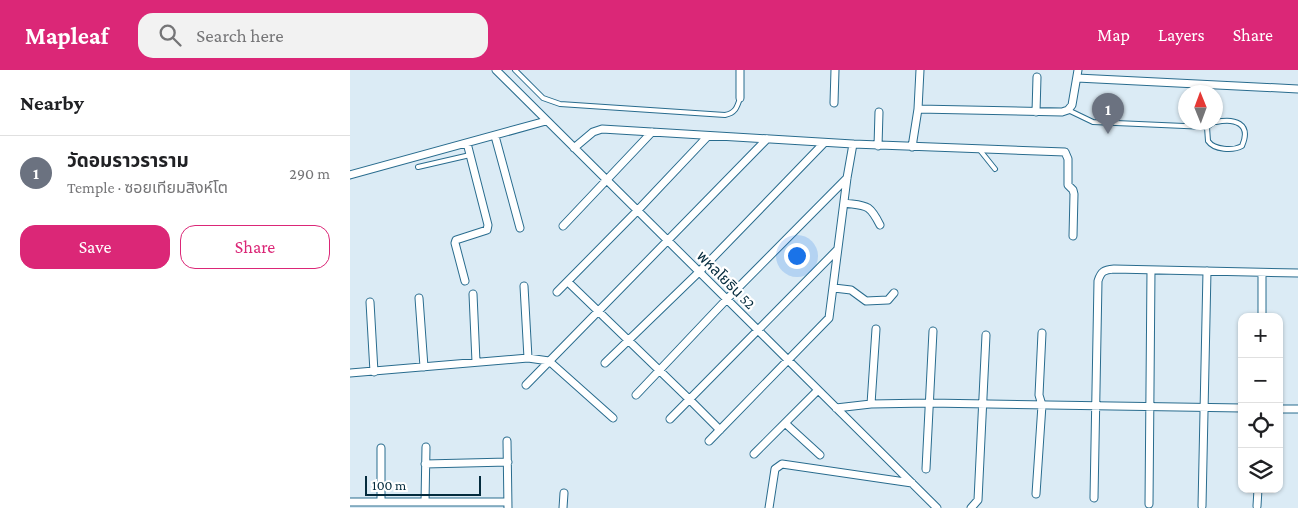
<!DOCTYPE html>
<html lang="en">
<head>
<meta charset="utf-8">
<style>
  :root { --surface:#fff; --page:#f2f2f2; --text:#202124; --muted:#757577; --line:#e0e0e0; --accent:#db2777 }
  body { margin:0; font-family:"Crimson Pro","Noto Sans Thai",serif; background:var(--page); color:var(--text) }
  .controls { position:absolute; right:15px; bottom:15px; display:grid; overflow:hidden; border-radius:10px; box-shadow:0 1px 4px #0004 }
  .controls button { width:45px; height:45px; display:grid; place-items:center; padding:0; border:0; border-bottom:1px solid var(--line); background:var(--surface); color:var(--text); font:25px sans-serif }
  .compass { position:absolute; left:828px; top:15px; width:45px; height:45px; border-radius:50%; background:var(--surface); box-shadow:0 1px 4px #0004; rotate:359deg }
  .scale { position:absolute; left:15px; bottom:12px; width:116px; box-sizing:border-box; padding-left:5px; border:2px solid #042b3d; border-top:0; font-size:14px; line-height:18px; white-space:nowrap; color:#042b3d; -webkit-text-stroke:4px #fff; paint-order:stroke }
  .you { position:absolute; left:446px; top:185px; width:18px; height:18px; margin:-12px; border:4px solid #fff; border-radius:50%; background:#1a73e8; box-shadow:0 0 0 8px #1a73e833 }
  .badge { display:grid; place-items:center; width:32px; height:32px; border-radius:50%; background:var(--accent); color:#fff; font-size:16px; font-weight:700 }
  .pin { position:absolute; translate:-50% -41px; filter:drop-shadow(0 1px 2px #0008) }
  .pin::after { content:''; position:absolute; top:26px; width:18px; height:15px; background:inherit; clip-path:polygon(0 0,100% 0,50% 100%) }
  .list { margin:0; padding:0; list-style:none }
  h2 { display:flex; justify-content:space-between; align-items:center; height:65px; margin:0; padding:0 20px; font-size:21px }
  h2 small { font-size:16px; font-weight:400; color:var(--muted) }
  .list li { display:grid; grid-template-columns:32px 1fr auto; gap:15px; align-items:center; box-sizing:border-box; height:75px; padding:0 20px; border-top:1px solid var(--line) }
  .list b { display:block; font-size:19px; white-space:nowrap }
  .list p { margin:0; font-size:16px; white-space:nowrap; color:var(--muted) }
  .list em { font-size:16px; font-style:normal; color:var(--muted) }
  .actions { display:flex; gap:10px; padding:15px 20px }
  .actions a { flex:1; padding:11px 0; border:1px solid var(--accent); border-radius:15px; text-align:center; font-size:18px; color:var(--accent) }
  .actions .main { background:var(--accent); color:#fff }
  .icon { flex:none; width:28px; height:28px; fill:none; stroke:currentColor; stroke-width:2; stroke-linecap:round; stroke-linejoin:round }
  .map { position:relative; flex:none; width:948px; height:438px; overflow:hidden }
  header { display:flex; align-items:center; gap:30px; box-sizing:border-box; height:70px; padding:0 25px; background:var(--accent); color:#fff }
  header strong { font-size:24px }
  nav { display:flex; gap:28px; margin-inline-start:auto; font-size:18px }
  .search { width:350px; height:45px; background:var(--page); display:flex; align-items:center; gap:12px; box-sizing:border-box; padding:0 18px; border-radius:15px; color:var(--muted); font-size:19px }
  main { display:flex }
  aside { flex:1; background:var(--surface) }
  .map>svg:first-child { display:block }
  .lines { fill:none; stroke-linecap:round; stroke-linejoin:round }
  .lane-casing { stroke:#296c8e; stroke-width:6 }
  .street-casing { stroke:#296c8e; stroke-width:9 }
  .lane { stroke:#fff; stroke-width:4 }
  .street { stroke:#fff; stroke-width:7 }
  .labels { text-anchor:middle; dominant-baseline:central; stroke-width:4.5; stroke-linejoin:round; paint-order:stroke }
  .street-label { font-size:15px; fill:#042b3d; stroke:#fff }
</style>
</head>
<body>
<header>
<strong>Mapleaf</strong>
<div class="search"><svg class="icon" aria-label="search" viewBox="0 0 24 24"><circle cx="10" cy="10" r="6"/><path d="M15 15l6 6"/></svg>Search here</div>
<nav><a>Map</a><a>Layers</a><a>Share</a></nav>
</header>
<main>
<aside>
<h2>Nearby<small></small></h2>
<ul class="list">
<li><span class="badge" style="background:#6b7280">1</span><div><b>วัดอมราวราราม</b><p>Temple · ซอยเทียมสิงห์โต</p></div><em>290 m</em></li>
</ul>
<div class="actions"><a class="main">Save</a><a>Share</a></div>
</aside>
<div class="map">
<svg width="948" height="438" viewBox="0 0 948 438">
  <rect width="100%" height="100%" fill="#dbebf5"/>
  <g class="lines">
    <g class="lane-casing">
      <path id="lane" d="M165,0L193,28L210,34L375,45C385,43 387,38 390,28
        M718,40L743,52L857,57L864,52
        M857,57L858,71C864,80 883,81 892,76C902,53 884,48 866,52
        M629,79L645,99
        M68,97L120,85"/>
    </g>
    <g class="street-casing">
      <path id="street" d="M146,0L587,438
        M390,0V28
        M727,8L948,19
        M484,33L485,0
        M568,39L712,42L718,40L722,35L728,0
        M686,42L687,7
        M145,66L170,158
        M528,76L529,42
        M562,77L568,39L570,0
        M224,78L243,62L252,59L503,74L715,82L718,89V115L723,120L724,124L723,166
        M0,105L196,51
        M494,133C516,136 519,133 530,155
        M213,156L302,62
        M115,211L105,173L106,170L137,160L138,155L117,73
        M218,212L340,330L370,360
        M174,216L178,288
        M484,218L501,220L516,231L538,230L544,223
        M207,222L287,141L358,66
        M123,224L126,292
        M69,228L74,297
        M20,232L24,302
        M912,247V203
        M255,293L349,202L474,73
        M0,303L178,288L199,291L263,348
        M176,315L417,69
        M286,325L376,230L497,108
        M521,334L526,259
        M486,338L521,334L579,333L892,338
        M929,339H948
        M320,349L487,180
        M436,354L470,385
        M157,371L158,438
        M359,371L479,248L497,108L503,74
        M404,384L468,320
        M75,394L158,392
        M576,399L583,261
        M686,424L692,335L689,325L692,263
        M744,428L748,211C751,201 754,200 764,199L948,203
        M0,432H158
        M31,432V378
        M75,432L76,377
        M799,434L801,200
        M852,436L857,201
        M907,436L908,419
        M213,438L214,423
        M419,438L425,399L432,394L562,413
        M621,438L628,430L636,265"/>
    </g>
    <use href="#lane" class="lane"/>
    <use href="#street" class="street"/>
  </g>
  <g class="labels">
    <g class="street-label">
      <text transform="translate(376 210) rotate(45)">พหลโยธิน 52</text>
    </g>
  </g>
</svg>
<div class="controls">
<button>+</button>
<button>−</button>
<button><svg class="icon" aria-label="locate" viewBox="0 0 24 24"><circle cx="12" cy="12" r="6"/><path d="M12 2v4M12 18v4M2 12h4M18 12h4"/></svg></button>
<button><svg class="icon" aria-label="layers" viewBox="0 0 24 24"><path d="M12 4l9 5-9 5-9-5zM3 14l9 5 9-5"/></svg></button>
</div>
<svg class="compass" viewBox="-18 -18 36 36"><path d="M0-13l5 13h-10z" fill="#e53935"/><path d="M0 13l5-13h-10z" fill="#757577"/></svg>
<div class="scale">100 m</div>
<div class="you"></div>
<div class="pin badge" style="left:758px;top:64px;background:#6b7280">1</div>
</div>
</main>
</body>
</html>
